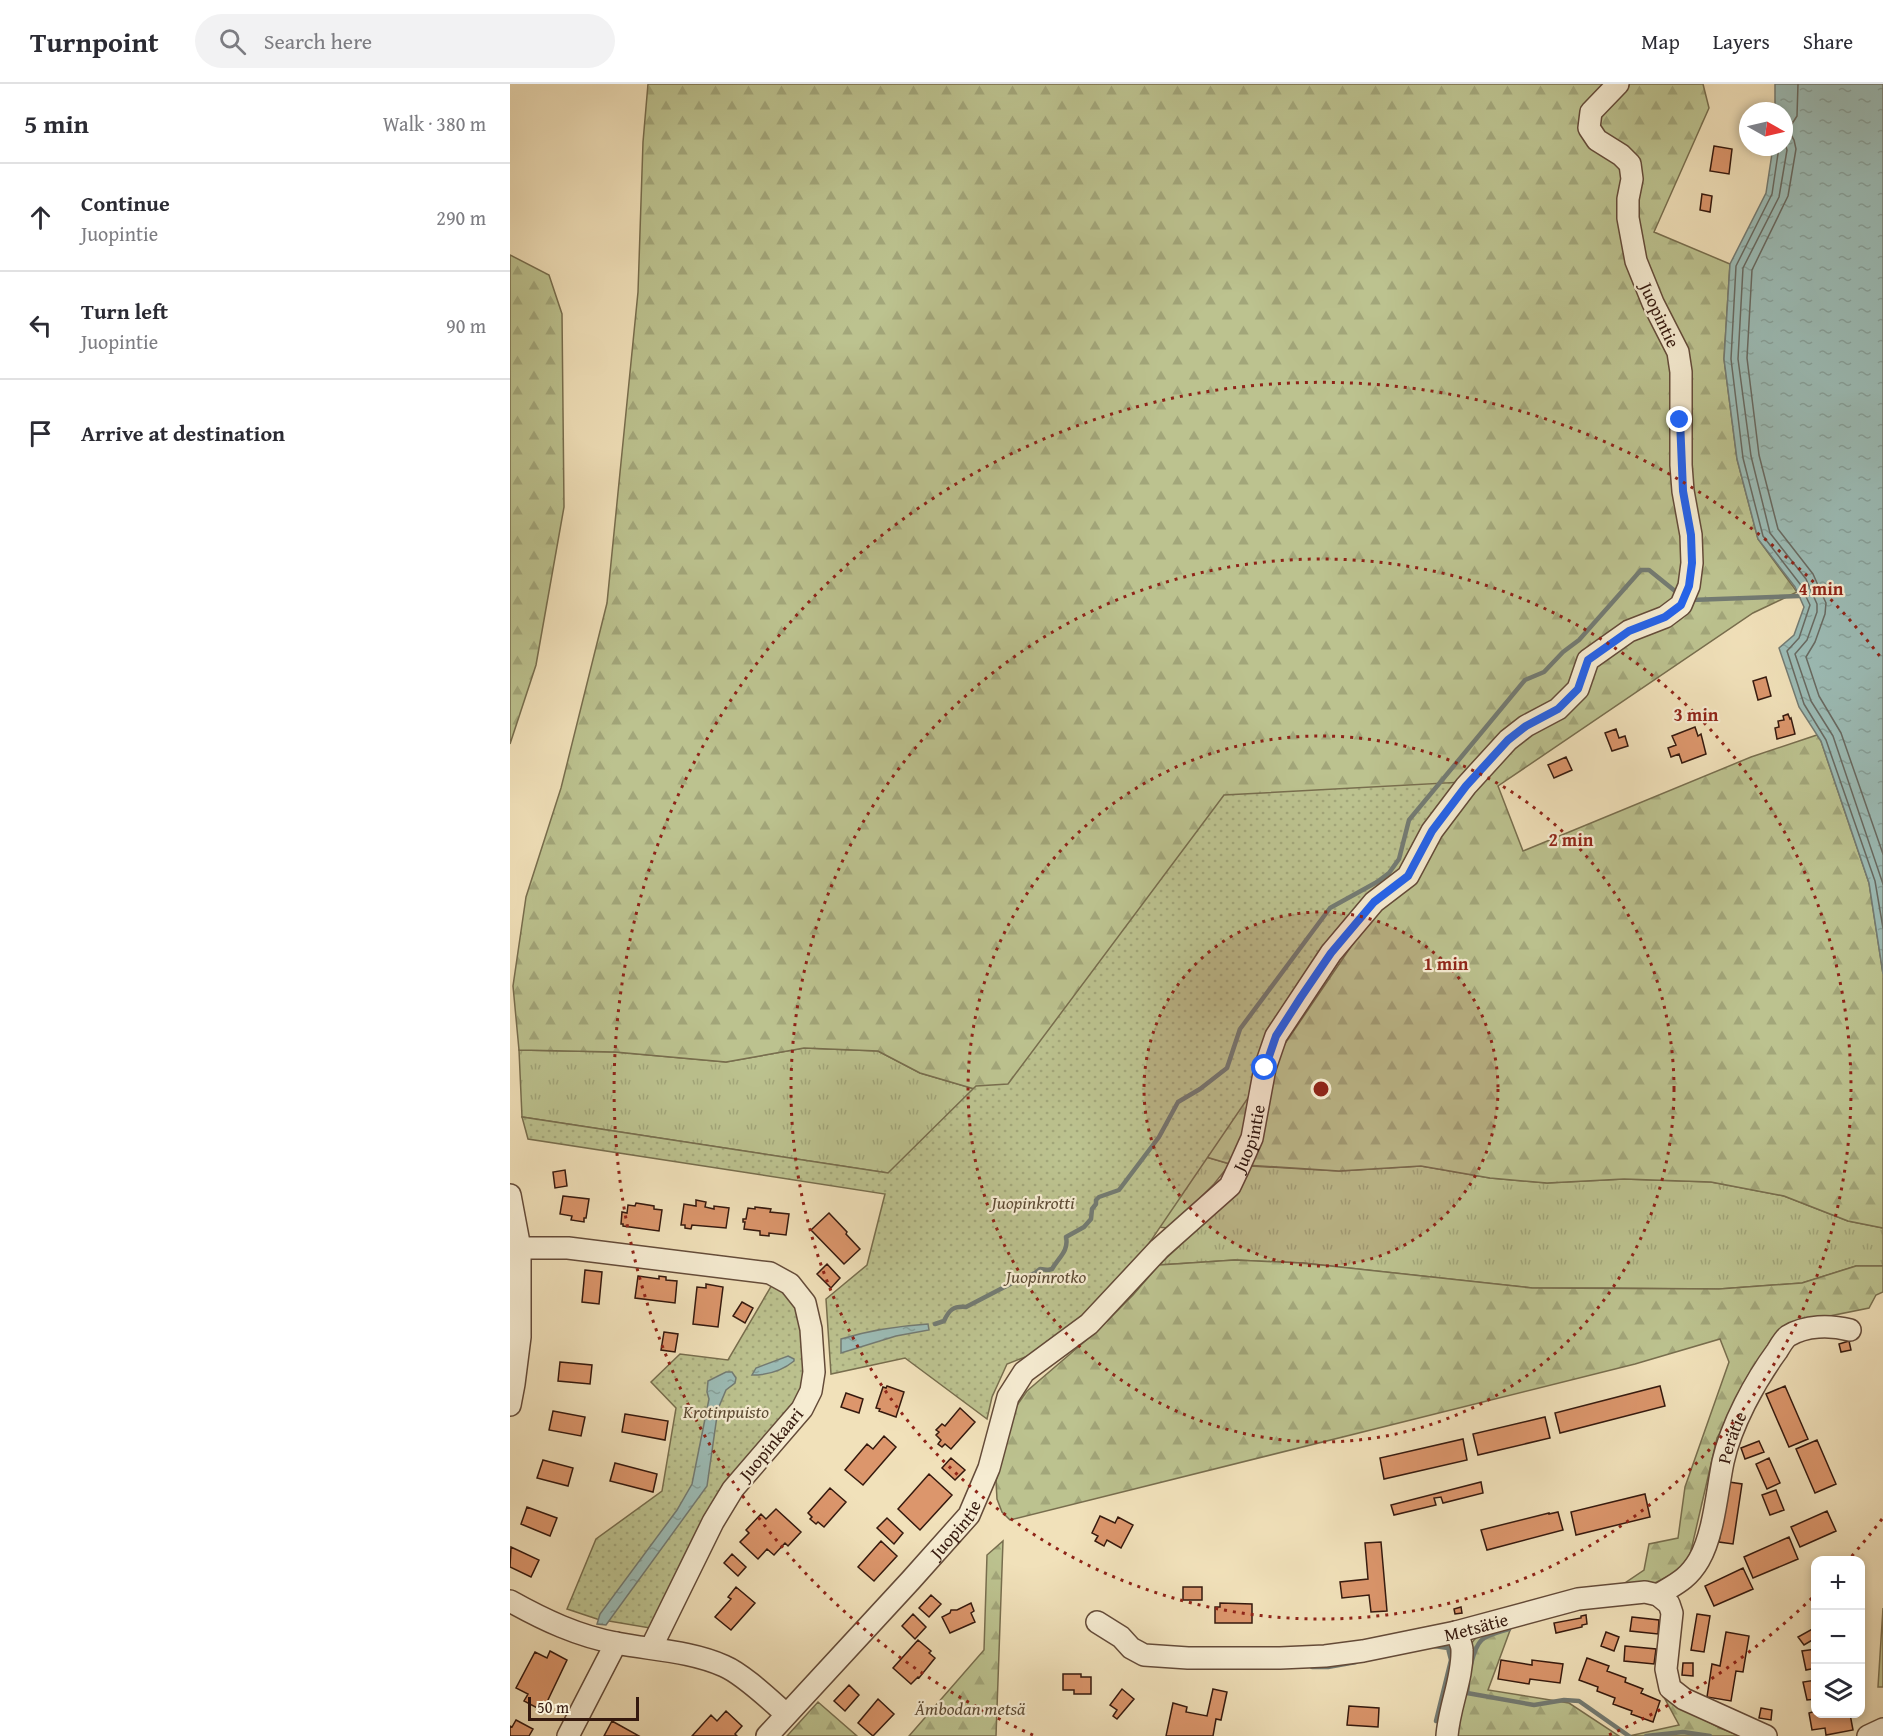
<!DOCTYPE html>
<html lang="en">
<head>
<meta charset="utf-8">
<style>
  :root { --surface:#fff; --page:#f2f2f3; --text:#2b2b33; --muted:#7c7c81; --line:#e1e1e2 }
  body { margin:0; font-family:"Gentium Book Plus",serif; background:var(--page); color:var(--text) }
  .controls { position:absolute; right:18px; bottom:18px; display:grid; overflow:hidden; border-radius:12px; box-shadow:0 3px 9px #0003 }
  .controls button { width:54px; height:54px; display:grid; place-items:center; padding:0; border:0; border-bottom:2px solid var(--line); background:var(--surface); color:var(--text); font:30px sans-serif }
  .compass { position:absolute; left:1229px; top:18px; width:54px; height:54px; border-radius:50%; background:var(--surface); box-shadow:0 3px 9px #0003; rotate:98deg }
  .scale { position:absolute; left:18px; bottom:15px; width:111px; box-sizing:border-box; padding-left:6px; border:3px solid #35190e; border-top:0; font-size:16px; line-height:21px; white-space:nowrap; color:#35190e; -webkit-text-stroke:4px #f6ecd2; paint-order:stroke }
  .stop { position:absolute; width:18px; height:18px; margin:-14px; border:4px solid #2563eb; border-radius:50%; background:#fff }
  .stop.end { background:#2563eb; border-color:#fff; box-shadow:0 2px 6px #0008 }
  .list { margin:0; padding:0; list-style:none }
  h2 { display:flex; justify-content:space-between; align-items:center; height:78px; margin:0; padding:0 24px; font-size:26px }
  h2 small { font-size:20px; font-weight:400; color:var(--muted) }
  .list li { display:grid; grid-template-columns:39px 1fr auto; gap:18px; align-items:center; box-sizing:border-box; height:108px; padding:0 24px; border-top:2px solid var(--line) }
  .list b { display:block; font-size:22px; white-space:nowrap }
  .list p { margin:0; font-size:20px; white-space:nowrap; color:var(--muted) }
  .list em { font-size:20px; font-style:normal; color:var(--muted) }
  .icon { flex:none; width:33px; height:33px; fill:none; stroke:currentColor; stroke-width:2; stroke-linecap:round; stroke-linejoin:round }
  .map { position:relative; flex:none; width:1373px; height:1652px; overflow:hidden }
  header { display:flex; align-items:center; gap:36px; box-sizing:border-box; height:84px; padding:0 30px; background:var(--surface); border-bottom:2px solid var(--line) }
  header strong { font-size:28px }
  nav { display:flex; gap:33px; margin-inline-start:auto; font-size:21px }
  .search { width:420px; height:54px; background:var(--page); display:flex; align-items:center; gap:15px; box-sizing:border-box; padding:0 21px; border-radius:33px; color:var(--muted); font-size:22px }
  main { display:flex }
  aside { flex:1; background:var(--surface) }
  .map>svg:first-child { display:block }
  .grass { fill:url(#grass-tufts); stroke:#786e4e; stroke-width:1.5 }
  .forest { fill:url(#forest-firs); stroke:#786e4e; stroke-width:1.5 }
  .park { fill:url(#park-dots); stroke:#786e4e; stroke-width:1.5 }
  .garden { fill:#bcc28f; stroke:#786e4e; stroke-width:1.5 }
  .water { fill:url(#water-ripples); stroke:#737b73; stroke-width:1.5 }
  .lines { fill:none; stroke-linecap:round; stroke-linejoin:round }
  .shore { stroke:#686a62; stroke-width:1.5 }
  .stream { stroke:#737b73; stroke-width:4.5 }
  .building { fill:#dc966c; stroke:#35190e; stroke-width:1.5 }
  .minor-casing { stroke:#644b39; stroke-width:24 }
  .minor { stroke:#f6ecd2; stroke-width:21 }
  .route { stroke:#2563eb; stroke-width:8 }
  .ring { fill:none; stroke:#8f2418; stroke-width:3; stroke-dasharray:3 6 }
  .labels { text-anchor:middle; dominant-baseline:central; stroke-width:4.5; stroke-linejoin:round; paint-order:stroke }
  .street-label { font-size:18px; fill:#35190e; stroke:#f6ecd2 }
  .park-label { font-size:18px; font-style:italic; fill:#5e4c35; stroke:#f6ecd2 }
  .centre { fill:#8f2418; stroke:#f6ecd2; stroke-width:3 }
  .ring-label { font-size:18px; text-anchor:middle; font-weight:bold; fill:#8f2418; stroke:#f6ecd2; stroke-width:4.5; stroke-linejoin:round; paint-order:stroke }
</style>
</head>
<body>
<header>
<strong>Turnpoint</strong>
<div class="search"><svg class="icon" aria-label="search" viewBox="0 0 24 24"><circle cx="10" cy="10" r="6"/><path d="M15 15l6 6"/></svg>Search here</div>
<nav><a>Map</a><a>Layers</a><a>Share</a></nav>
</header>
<main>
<aside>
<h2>5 min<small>Walk · 380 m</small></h2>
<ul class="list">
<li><svg class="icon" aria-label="ahead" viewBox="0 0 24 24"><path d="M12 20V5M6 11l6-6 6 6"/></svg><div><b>Continue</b><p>Juopintie</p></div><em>290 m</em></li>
<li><svg class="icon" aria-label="left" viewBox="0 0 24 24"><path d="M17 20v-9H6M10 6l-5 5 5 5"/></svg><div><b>Turn left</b><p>Juopintie</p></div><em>90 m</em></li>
<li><svg class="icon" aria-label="arrive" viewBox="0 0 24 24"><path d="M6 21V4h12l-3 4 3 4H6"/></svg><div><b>Arrive at destination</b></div></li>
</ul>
</aside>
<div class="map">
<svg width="1373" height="1652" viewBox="0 0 1373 1652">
  <defs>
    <pattern id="grass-tufts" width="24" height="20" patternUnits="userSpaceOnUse" patternTransform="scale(1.5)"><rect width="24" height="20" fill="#bcc28f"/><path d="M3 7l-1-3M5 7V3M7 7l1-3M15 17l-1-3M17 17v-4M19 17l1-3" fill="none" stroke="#a2a67a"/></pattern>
    <pattern id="forest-firs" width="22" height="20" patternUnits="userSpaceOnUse" patternTransform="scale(1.5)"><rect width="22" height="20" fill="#bcc28f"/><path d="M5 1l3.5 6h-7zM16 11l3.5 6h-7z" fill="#a2a67a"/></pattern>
    <pattern id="park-dots" width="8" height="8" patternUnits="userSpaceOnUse" patternTransform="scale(1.5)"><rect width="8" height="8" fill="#bcc28f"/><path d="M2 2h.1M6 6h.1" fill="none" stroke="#a2a67a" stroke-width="1.8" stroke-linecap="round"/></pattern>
    <pattern id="water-ripples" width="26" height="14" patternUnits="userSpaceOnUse" patternTransform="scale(1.5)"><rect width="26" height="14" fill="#9cbcb6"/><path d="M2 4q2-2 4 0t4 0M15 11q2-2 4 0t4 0" fill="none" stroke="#87a19b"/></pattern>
  </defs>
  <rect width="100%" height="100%" fill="#f1e1ba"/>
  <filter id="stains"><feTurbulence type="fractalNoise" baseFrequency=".00333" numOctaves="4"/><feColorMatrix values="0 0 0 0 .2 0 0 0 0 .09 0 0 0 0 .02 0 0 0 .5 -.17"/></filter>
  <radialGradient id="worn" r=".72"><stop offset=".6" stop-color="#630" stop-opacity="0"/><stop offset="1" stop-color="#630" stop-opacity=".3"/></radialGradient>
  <path class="grass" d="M294,964L368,967L410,989L720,1080L704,1100L660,1144L543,1136L378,1089L12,1033L9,966L105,968L216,978Z
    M740,1082L829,1087L911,1082L980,1094L1037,1099L1114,1095L1201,1098L1274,1112L1338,1137L1373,1144V1182H1346L1292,1199L1209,1205L1094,1204H1022L793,1179L725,1176L649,1181L719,1115Z"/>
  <path class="forest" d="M138,0H1193L1199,24L1144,148L1220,180L1214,275L1227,375L1248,455L1287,508L1243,529L988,702L1013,767L1241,673L1307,651L1311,657L1359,799L1373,890V1144L1338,1137L1274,1112L1201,1098L1114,1095L1037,1099L980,1094L911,1082L829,1087L720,1080L410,989L368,967L294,964L216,978L105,968L9,966L3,902L16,813L51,704L97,519L128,208L133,58Z
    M0,171L39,191L52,230L54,423L26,581L0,660Z
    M725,1176L793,1179L1022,1204L1209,1205L1292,1199L1346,1182H1373V1208L1366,1211L1359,1224L1295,1237L1247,1281L1207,1354L1180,1471L1168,1487L1143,1500L1112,1501L1134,1486L1139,1460L1168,1454L1175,1403L1219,1278L1210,1255L1125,1280L500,1436L492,1428L487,1415L486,1397L494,1357L503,1327L517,1307L588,1246L623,1211L649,1181Z
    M493,1457L486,1652H399L474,1566L477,1471Z
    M1002,1541L978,1606L1059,1619L1109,1652H945C948,1632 952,1570 964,1556C973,1545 989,1544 1002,1541Z
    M1155,1615L1210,1644L1230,1652H1119L1169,1641Z
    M308,1618L347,1652H277Z"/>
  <path class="park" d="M953,698L608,1205L518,1272L497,1280L482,1313L477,1335L395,1274L321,1290L316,1215L357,1181L375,1110L18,1055L12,1033L378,1089L466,1002L498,1000L714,711Z
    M263,1199L276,1208L285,1220L296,1245L293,1309L140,1544L87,1535L57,1525L86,1455L152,1407L166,1324L141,1298L170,1270L218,1276Z"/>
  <path class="garden" d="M1373,1524V1603H1368Z"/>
  <path class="water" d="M1265,0H1373V890L1359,799L1311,657L1289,623L1269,564L1284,551L1294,523L1285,503L1248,455L1227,375L1214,275L1220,180L1256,109L1263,63H1274V27H1265Z
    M418,1240L419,1246L386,1252L331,1269V1255C360,1246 388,1242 418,1240Z
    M278,1272L284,1275V1277C272,1287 258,1291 242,1291L246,1284Z
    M216,1288H222L226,1294L225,1299L216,1306L208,1325L197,1402L96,1541L87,1540L90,1530L167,1426L182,1400L199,1315L197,1308L198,1297Z"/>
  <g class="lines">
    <path class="shore" d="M1288,0L1287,32L1278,46L1284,56L1286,65L1278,112L1242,186L1237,274L1249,371L1268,445L1303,490L1316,519L1315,530L1305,558L1296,573L1309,612L1331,649L1373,770
      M1274,56L1277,66L1269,113L1233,184L1228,275L1241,372L1260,449L1296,495L1307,520V528L1297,556L1285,570L1301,617L1323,652L1373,800
      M1269,63L1262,110L1226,182L1221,275L1233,374L1253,452L1290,500L1300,521L1289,554L1277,567L1294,620L1316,656L1365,797L1373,844"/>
    <path class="stream" d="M1181,516L1289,512
      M425,1240L434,1237C439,1226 443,1222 456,1223L508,1196L525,1189L530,1185L538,1186L542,1185C549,1173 559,1167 556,1153L574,1143L581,1135L582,1125L586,1120V1116L589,1113L609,1106L649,1053L668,1018L690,1005L717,984L730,945L820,824L867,798L879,789L889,775L899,736L1015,596L1034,588L1053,568L1069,556L1131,486H1139L1165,507
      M924,1562L938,1564L941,1576L926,1637
      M961,1580C968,1552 973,1553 999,1545
      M802,1583H818L846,1578
      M958,1600L957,1609L1024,1621L1054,1616L1069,1617L1119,1652
      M1136,1652L1173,1648L1200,1652"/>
  </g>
  <path class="building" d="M1204,62L1222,65L1219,90L1200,87Z
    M1192,110L1202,112L1200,128L1190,126Z
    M1256,593L1261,612L1248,616L1243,597Z
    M1278,630L1280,635L1281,634L1285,650L1267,655L1265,644L1269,643L1268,637L1274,636L1273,632Z
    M1185,643L1188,652L1191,650L1196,670L1172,679L1169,670L1161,673L1158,664L1166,661L1162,652Z
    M1106,645L1109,654L1115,652L1118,662L1102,667L1095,649Z
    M1056,673L1062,686L1044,694L1038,681Z
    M55,1086L57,1102L45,1104L43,1088Z
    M53,1112L79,1115L76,1134H74V1138L61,1136L62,1132L50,1130Z
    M186,1116L196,1118L195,1123L204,1125V1122L219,1124L216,1144L182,1141L181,1145L175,1144V1141H171L174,1120L186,1122Z
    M126,1119L144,1122V1125L152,1126L149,1147L113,1142V1140H111L112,1128L117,1129L118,1121L125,1122Z
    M245,1123L261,1125L260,1128L279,1130L276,1151L259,1149V1152L250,1151V1147L234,1145L235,1138H233V1135H236L238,1124L245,1125Z
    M319,1129L337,1148L336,1150L350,1165L334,1180L301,1146Z
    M317,1180L330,1194L321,1204L307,1190Z
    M75,1186L92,1188L89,1220L72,1218Z
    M128,1192L149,1195V1192L156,1193V1196L167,1197L165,1219L125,1214Z
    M196,1200L213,1203L208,1243L183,1240L187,1203L196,1204Z
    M232,1218L243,1224L235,1239L223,1232Z
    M154,1248L168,1250L165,1268L151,1266Z
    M1339,1257L1341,1266L1331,1268L1329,1260Z
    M50,1278L82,1281L80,1300L48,1297Z
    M377,1302L394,1308L386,1333L369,1327L370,1325L366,1324L373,1303L376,1304Z
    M1150,1302L1155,1322L1050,1349L1045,1329Z
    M1275,1302L1298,1355L1279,1363L1256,1310Z
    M336,1309L353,1315L349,1329L331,1323Z
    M450,1324L465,1338L441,1365L435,1360L432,1363L428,1360L431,1356L426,1351L429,1348L426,1346L432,1340L435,1342Z
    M43,1327L75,1333L71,1352L39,1346Z
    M115,1330L158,1337L155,1356L112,1348Z
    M1035,1333L1040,1354L968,1371L963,1350Z
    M374,1352L386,1363L353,1401L335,1386L357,1360L363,1365Z
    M953,1355L957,1376L874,1395L870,1374Z
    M1307,1356L1326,1400L1305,1409L1286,1365Z
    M1249,1357L1254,1368L1235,1375L1231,1364Z
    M441,1374L455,1386L445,1396L432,1384Z
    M1259,1374L1270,1399L1257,1405L1246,1380Z
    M33,1376L63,1384L58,1402L27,1394Z
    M105,1379L147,1390L143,1408L100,1397Z
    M419,1390L442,1411L410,1446L388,1425Z
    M971,1398L973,1409L933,1419L931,1413L924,1414L926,1421L884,1431L881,1421Z
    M1219,1398L1232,1400L1223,1460L1209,1458Z
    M320,1404L336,1418L314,1443L308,1438L306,1440L300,1435L302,1433L298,1429Z
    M1266,1406L1274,1426L1260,1431L1252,1411Z
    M1135,1410L1140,1433L1066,1451L1061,1428Z
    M17,1423L47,1434L40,1452L11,1440Z
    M266,1425L291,1448L278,1462L275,1459L264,1471L257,1465L248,1475L230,1458L239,1449L236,1446L251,1430L256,1435Z
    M1317,1427L1326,1447L1290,1463L1281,1443Z
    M1048,1428L1053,1446L977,1466L971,1446L1039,1429V1430Z
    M590,1432L605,1439L608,1433L623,1441L611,1464L597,1456L594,1462L585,1457L588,1452L582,1449Z
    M377,1434L393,1449L384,1460L367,1444Z
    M1279,1453L1288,1475L1243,1494L1234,1473Z
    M371,1457L387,1472L364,1497L348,1483Z
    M871,1458L877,1527L861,1528L859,1511L832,1514L830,1498L858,1495L855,1459Z
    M1,1463L29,1476L21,1493L0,1483Z
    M222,1470L236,1483L228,1492L214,1479Z
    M1233,1484L1243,1505L1204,1522L1195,1502Z
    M226,1503L245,1519L221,1546L205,1533L221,1515L218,1513Z
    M673,1503H692V1516H673Z
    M421,1511L431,1520L419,1533L409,1524Z
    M461,1519L464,1527L461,1529L465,1538L440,1549L432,1533L440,1529L441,1526H447Z
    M710,1519L742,1520V1539H705V1523H710Z
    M951,1523L952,1529L945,1530L944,1525Z
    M403,1530L416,1543L405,1555L392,1542Z
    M1187,1530L1200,1532L1194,1568L1181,1566Z
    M1076,1531L1077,1540L1072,1541V1543L1046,1549L1044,1539L1071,1534V1532Z
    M1122,1533L1149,1536L1148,1550L1120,1547Z
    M1306,1543V1565L1304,1555L1294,1561L1288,1553Z
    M1096,1548L1109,1553L1104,1567L1091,1562Z
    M1216,1548L1239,1552L1233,1588L1226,1587L1221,1617L1197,1613L1202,1580L1210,1582Z
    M408,1556L421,1567L419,1569L425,1574L409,1594L408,1593L401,1600L383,1584Z
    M1115,1562L1146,1565L1144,1580L1114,1577Z
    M1306,1565V1584L1296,1586L1292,1567Z
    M40,1567L57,1576L36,1620L34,1619L31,1626L14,1617L18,1610L6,1604L25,1568L37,1574Z
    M1077,1574L1099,1582L1097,1587L1116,1594L1115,1598L1133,1605L1131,1609L1150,1617L1143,1638L1121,1630L1122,1627L1103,1620L1105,1614L1087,1607L1088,1603L1069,1596Z
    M991,1576L1022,1581V1576L1053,1580L1050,1599L1020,1595L1019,1600L988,1595Z
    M1173,1579H1183V1592L1172,1591Z
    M553,1590H571V1593H581V1610H564V1606H553Z
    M1306,1596V1615L1297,1616L1293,1598Z
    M339,1601L349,1611L335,1627L324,1617Z
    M612,1605L624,1615L607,1635L603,1632L607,1626L600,1621Z
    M703,1605L717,1608L711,1636L706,1635L703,1652H656L663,1619L677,1623L676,1628L697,1632Z
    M368,1615L384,1630L363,1652L348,1639Z
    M839,1622L869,1624L868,1643L837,1641Z
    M1251,1624L1262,1626L1261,1636L1249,1634Z
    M216,1627L232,1642L225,1650L227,1652H182L201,1631L207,1637Z
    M1306,1627V1630H1340L1343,1646L1316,1651L1315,1644L1302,1646L1299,1629Z
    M6,1636L23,1645L19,1652H0V1642L2,1643Z
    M102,1637L129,1652H94Z"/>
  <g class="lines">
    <g class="minor-casing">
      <g id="minor">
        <path d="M0,1111L10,1164V1253L4,1300L0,1321"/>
        <path d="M10,1164H58L260,1189L280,1200L295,1219L301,1245L304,1288L301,1307L292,1325L223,1405L203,1438L141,1564"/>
        <path id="s1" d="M1148,1511C1166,1500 1178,1495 1189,1476C1204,1450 1207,1407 1213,1378C1221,1341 1245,1297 1267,1267C1270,1262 1274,1255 1278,1252C1296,1241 1320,1241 1340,1246"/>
        <path d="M0,1517C34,1536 68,1552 106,1559C142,1566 180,1567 214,1582C233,1590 260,1616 276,1630"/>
        <path id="s2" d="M587,1538L611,1553L621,1564L634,1571L678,1574H770L815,1572L853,1567L946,1548L1068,1515L1135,1508L1148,1511L1159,1520L1162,1529L1156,1585L1160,1604L1174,1615L1256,1652"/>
        <path d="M58,1652L106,1559"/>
        <path id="s3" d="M257,1652L401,1496L459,1431L479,1384L498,1313L514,1288L579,1240L649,1165L720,1102L729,1083L742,1054L755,984L766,952L821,869L864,818L898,792L922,747L956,702L998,656L1016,642L1048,625L1068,605L1078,576L1119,547L1155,533L1171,521L1179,502L1182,479L1181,451L1173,407L1171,381V288L1168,268L1143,219L1126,177L1118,134V115L1122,95L1120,80L1111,71L1087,56L1079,44L1081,28L1108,0"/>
        <path d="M937,1652C939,1623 953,1594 952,1566C952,1560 948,1554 946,1548"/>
        <path d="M1358,1652L1373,1645"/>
      </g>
    </g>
    <use href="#minor" class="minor"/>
  </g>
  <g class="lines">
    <path class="route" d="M755,984L766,952L791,913L821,869L864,818L898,792L922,747L956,702L998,656L1016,642L1048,625L1068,605L1078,576L1119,547L1155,533L1171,521L1179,502L1182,479L1181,451L1173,407L1170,336"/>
  </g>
  <circle cx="811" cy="1005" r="177" fill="#8f2418" fill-opacity=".12"/>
  <g class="ring">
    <circle cx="811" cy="1005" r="177"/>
    <circle cx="811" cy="1005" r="353"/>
    <circle cx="811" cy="1005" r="530"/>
    <path d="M1372 1435A707 707 0 0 1 1341 1473M1302 1514A707 707 0 0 1 1099 1651M523 1651A707 707 0 1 1 1372 575"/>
  </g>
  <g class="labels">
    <g class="street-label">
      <text transform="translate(1150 231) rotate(65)">Juopintie</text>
      <text stroke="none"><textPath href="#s3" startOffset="784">Juopintie</textPath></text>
      <text stroke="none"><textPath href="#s1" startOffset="182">Perätie</textPath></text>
      <text transform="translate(261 1360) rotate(-50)">Juopinkaari</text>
      <text stroke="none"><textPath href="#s3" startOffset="280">Juopintie</textPath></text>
      <text stroke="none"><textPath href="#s2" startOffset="393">Metsätie</textPath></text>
    </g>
    <g class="park-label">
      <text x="523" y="1118">Juopinkrotti</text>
      <text x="536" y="1192">Juopinrotko</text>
      <text x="216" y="1327">Krotinpuisto</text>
      <text x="460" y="1624">Ämbodan metsä</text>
    </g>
  </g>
  <circle cx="811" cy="1005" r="9" class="centre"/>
  <g class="ring-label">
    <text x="1311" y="511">4 min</text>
    <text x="1186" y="637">3 min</text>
    <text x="1061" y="762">2 min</text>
    <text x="936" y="886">1 min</text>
  </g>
  <rect width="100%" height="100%" filter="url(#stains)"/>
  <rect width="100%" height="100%" fill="url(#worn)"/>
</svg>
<div class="controls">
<button>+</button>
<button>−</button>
<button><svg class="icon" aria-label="layers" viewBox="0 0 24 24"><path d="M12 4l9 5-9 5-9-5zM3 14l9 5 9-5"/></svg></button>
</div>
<svg class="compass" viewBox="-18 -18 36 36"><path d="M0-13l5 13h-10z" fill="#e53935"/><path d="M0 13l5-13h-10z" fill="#7c7c81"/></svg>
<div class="scale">50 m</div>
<div class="stop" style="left:755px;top:984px"></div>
<div class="stop end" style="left:1170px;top:336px"></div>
</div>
</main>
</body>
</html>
